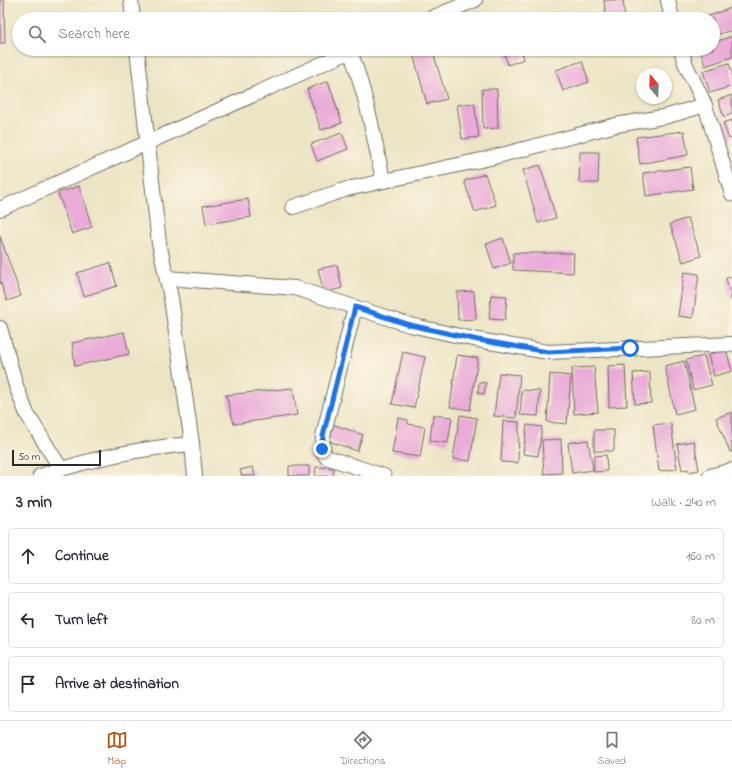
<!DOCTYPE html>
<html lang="en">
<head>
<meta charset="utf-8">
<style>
  :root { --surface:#fff; --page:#f7f7f7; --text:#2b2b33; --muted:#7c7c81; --line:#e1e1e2; --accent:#b45309 }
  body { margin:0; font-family:"Indie Flower",sans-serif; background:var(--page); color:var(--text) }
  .compass { position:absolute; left:636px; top:68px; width:36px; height:36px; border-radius:50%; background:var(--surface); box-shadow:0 1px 3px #0004; rotate:341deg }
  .scale { position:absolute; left:12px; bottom:10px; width:89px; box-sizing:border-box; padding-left:4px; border:2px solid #2b2b2b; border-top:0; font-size:11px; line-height:14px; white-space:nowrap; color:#2b2b2b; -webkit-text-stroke:3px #fcf5e5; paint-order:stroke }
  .stop { position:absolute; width:12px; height:12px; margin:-9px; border:3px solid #1a73e8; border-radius:50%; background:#fff }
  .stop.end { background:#1a73e8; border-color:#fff; box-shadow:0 1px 4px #0008 }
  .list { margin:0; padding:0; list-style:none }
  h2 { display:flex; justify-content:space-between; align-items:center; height:52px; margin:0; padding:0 16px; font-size:17px }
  h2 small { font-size:13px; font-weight:400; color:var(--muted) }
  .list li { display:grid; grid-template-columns:26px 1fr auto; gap:12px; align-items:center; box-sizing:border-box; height:56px; margin:0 8px 8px; padding:0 8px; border:1px solid var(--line); border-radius:6px }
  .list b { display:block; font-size:15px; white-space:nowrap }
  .list em { font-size:13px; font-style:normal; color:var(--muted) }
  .icon { flex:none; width:22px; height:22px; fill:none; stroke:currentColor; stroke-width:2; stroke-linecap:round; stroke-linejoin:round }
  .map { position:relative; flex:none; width:732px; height:476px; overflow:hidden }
  .search { position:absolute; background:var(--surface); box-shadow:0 1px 3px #0004; left:12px; right:12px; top:12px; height:44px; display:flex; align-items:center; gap:10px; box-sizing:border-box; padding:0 14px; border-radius:22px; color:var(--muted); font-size:15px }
  .sheet { height:244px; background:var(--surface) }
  nav { display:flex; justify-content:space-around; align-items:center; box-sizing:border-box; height:56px; border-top:1px solid var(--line); background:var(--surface); font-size:11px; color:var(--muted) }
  nav a { display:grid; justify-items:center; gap:2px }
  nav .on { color:var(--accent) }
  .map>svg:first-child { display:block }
  .building { fill:#eaabd9 }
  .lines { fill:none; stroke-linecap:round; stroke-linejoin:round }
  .minor-casing { stroke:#6f6c61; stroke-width:16 }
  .minor { stroke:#fff; stroke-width:14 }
  .route { stroke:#1a73e8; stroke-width:5 }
</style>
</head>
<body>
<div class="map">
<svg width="732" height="476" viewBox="0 0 732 476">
  <rect width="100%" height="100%" fill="#fcf5e5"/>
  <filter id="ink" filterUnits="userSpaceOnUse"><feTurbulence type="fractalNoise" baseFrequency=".025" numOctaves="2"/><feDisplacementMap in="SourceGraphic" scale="8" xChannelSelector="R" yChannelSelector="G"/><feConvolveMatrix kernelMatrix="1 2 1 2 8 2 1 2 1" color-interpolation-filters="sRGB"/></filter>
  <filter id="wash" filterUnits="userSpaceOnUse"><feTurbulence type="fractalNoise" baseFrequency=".012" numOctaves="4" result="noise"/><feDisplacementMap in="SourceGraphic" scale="16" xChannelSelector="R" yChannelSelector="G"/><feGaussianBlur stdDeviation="0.9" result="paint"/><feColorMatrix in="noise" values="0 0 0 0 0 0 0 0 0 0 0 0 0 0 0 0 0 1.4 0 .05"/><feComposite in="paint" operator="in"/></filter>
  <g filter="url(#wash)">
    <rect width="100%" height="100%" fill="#ece5c5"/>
    <g id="blocks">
      <path class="building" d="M0,0H4L5,43H0Z
        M604,0H623L625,19H606Z
        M731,8L732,30L713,36V19H701Z
        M478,13L481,19H463Z
        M732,36V57L705,66L700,49H713V43Z
        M432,49L447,99L427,104L413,54Z
        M503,49H521L524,59L508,65Z
        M582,61L589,82L563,91L556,70Z
        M729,63L732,73V86L710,93L703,71Z
        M328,81L342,123L321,130L307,89Z
        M482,89H497L498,128L483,129Z
        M732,95V114L724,117L718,100Z
        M474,103L479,137L462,139L457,105Z
        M732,120V138L729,139L723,123Z
        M684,131L688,155L640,164L636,137Z
        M342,133L348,149L317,161L311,144Z
        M580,152H599L598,183H579Z
        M540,165L556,218L538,223L523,170Z
        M690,167L693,189L646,196L643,173Z
        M485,174L496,205L475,212L464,181Z
        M79,186L92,227L72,234L58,193Z
        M248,199L251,217L206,224L203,206Z
        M688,218L701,256L683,262L670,224Z
        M0,236L21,296L7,301L0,281Z
        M503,238L511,263L494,269L486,244Z
        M513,253H574L573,273L513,270Z
        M110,263L117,286L84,296L77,273Z
        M337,265L342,288L324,293L318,269Z
        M684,272L699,274L693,318L678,316Z
        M732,276V300H731L726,278Z
        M474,291L476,319L458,320L457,292Z
        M491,295L507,296L505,320L489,319Z
        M124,332L129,354L75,366L72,343Z
        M726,349L732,371L714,376L708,355Z
        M403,352L425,357L414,408L392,404Z
        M457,355L478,358L470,410L450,407Z
        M704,356L712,385L693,390L686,360Z
        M684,361L695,409L675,414L665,366Z
        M625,365L627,406L609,407L608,366Z
        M594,367L598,412L574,414L572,368Z
        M650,372L651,403L635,404L633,373Z
        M499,373L520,375L516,418L494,416Z
        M550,374L571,376L567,424L547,422Z
        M479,382L486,383L484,394L478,393Z
        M293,388L297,415L234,424L226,395Z
        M522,390L540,391L538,416L520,415Z
        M732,412V452H730L716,418Z
        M433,415L452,417L448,443L430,441Z
        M460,415L477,418L470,461L453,459Z
        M398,418L408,420V424L425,427L420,457L392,453Z
        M503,421L519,422L518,463L501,462Z
        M671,423L677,469L659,471L653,425Z
        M332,424L363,435L357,451L326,440Z
        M527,425L542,427L538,456L523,454Z
        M594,430H614V451H594Z
        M561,439L562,473L544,474L542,440Z
        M588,440L593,470L572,473L568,443Z
        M694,441L699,470L689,472L688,469L682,470L677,444Z
        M606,455L607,471L594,472V456Z
        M289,466H309V476H289Z
        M253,467L255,476H242L240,470Z
        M316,467L334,468L333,476H315Z"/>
    </g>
  </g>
  <g filter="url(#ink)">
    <use href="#blocks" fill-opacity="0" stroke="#6f6c61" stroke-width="1"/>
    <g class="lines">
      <g class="minor-casing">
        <path id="minor" d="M131,0L133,19
          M668,0L672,19
          M429,19L475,0
          M137,49L159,243L171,298L192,444L195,476
          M681,49L685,63L705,105L732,194
          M350,51C366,93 374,137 383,180
          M293,207L347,189L486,159L616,125L668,116L705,105
          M0,209L355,49
          M167,278L295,288L410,325L478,340L548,352L732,344
          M355,307L323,436L322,449L326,457L384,476
          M0,328L16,386L27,414L61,469
          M40,476C89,459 140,448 192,444
          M710,476L732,470"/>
      </g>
      <use href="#minor" class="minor"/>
    </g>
  </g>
  <g class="lines" filter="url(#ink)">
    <path class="route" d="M322,449L323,436L355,307L410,325L478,340L548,352L630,348"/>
  </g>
</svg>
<svg class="compass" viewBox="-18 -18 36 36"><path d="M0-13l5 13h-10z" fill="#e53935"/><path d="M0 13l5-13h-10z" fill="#7c7c81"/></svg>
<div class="scale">50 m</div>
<div class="stop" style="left:630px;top:348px"></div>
<div class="stop end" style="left:322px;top:449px"></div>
<div class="search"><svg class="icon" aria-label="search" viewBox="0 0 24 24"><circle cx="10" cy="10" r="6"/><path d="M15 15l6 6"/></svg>Search here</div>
</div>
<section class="sheet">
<h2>3 min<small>Walk · 240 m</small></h2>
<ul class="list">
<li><svg class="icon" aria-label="ahead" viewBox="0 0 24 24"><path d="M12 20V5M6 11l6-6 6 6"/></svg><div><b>Continue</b></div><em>160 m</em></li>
<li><svg class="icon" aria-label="left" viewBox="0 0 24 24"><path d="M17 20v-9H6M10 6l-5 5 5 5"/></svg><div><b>Turn left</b></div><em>80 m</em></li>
<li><svg class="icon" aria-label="arrive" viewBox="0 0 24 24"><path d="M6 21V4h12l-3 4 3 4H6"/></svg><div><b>Arrive at destination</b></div></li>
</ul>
</section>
<nav>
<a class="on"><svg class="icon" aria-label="map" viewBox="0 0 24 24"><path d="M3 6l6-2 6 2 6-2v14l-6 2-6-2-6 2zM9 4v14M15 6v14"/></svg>Map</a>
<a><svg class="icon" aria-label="directions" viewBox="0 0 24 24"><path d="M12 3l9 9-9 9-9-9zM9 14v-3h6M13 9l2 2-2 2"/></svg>Directions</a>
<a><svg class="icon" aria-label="saved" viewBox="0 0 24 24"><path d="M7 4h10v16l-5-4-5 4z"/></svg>Saved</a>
</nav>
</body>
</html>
